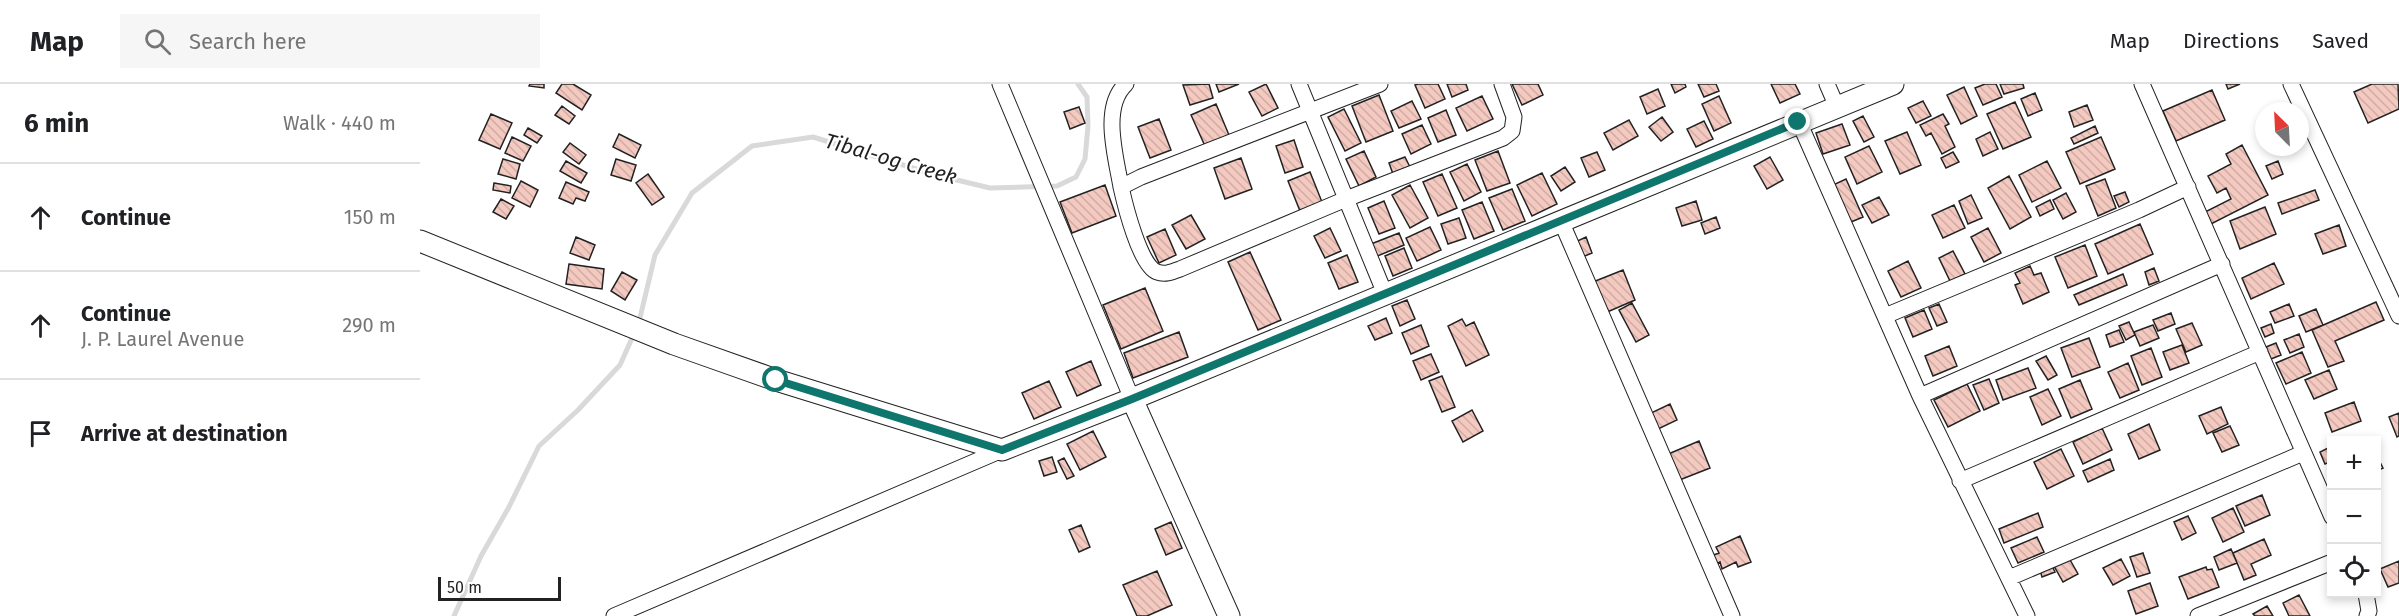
<!DOCTYPE html>
<html lang="en">
<head>
<meta charset="utf-8">
<style>
  :root { --surface:#fff; --page:#f6f6f6; --text:#202124; --muted:#757577; --line:#e0e0e0 }
  body { margin:0; font-family:"Fira Sans",sans-serif; background:var(--page); color:var(--text) }
  .controls { position:absolute; right:18px; bottom:18px; display:grid; overflow:hidden; border-radius:0px; box-shadow:0 3px 9px #0003 }
  .controls button { width:54px; height:54px; display:grid; place-items:center; padding:0; border:0; border-bottom:2px solid var(--line); background:var(--surface); color:var(--text); font:30px sans-serif }
  .compass { position:absolute; left:1835px; top:18px; width:54px; height:54px; border-radius:50%; background:var(--surface); box-shadow:0 3px 9px #0003; rotate:336deg }
  .scale { position:absolute; left:18px; bottom:15px; width:123px; box-sizing:border-box; padding-left:6px; border:3px solid #222; border-top:0; font-size:16px; line-height:21px; white-space:nowrap; color:#222; -webkit-text-stroke:4px #fff; paint-order:stroke }
  .stop { position:absolute; width:18px; height:18px; margin:-14px; border:4px solid #0f766e; border-radius:50%; background:#fff }
  .stop.end { background:#0f766e; border-color:#fff; box-shadow:0 2px 6px #0008 }
  .list { margin:0; padding:0; list-style:none }
  h2 { display:flex; justify-content:space-between; align-items:center; height:78px; margin:0; padding:0 24px; font-size:26px }
  h2 small { font-size:20px; font-weight:400; color:var(--muted) }
  .list li { display:grid; grid-template-columns:39px 1fr auto; gap:18px; align-items:center; box-sizing:border-box; height:108px; padding:0 24px; border-top:2px solid var(--line) }
  .list b { display:block; font-size:22px; white-space:nowrap }
  .list p { margin:0; font-size:20px; white-space:nowrap; color:var(--muted) }
  .list em { font-size:20px; font-style:normal; color:var(--muted) }
  .icon { flex:none; width:33px; height:33px; fill:none; stroke:currentColor; stroke-width:2; stroke-linecap:round; stroke-linejoin:round }
  .map { position:relative; flex:none; width:1979px; height:532px; overflow:hidden }
  header { display:flex; align-items:center; gap:36px; box-sizing:border-box; height:84px; padding:0 30px; background:var(--surface); border-bottom:2px solid var(--line) }
  header strong { font-size:28px }
  nav { display:flex; gap:33px; margin-inline-start:auto; font-size:21px }
  .search { width:420px; height:54px; background:var(--page); display:flex; align-items:center; gap:15px; box-sizing:border-box; padding:0 21px; border-radius:0px; color:var(--muted); font-size:22px }
  main { display:flex }
  aside { flex:1; background:var(--surface) }
  .map>svg:first-child { display:block }
  .lines { fill:none; stroke-linecap:round; stroke-linejoin:round }
  .stream { stroke:#d9d9d9; stroke-width:5 }
  .building { fill:url(#building-back-hatch); stroke:#222; stroke-width:1.5 }
  .street-casing { stroke:#222; stroke-width:17 }
  .secondary-casing { stroke:#222; stroke-width:23 }
  .street { stroke:#fff; stroke-width:15 }
  .secondary { stroke:#fff; stroke-width:21 }
  .route { stroke:#0f766e; stroke-width:8 }
  .labels { text-anchor:middle; dominant-baseline:central; stroke-width:4.5; stroke-linejoin:round; paint-order:stroke }
  .water-label { font-size:21px; font-style:italic; fill:#222; stroke:#fff }
</style>
</head>
<body>
<header>
<strong>Map</strong>
<div class="search"><svg class="icon" aria-label="search" viewBox="0 0 24 24"><circle cx="10" cy="10" r="6"/><path d="M15 15l6 6"/></svg>Search here</div>
<nav><a>Map</a><a>Directions</a><a>Saved</a></nav>
</header>
<main>
<aside>
<h2>6 min<small>Walk · 440 m</small></h2>
<ul class="list">
<li><svg class="icon" aria-label="ahead" viewBox="0 0 24 24"><path d="M12 20V5M6 11l6-6 6 6"/></svg><div><b>Continue</b></div><em>150 m</em></li>
<li><svg class="icon" aria-label="ahead" viewBox="0 0 24 24"><path d="M12 20V5M6 11l6-6 6 6"/></svg><div><b>Continue</b><p>J. P. Laurel Avenue</p></div><em>290 m</em></li>
<li><svg class="icon" aria-label="arrive" viewBox="0 0 24 24"><path d="M6 21V4h12l-3 4 3 4H6"/></svg><div><b>Arrive at destination</b></div></li>
</ul>
</aside>
<div class="map">
<svg width="1979" height="532" viewBox="0 0 1979 532">
  <defs>
    <pattern id="building-back-hatch" width="6" height="6" patternUnits="userSpaceOnUse" patternTransform="scale(1.5)"><rect width="6" height="6" fill="#f3c9c0"/><path d="M-1 5l2 2M0 0l6 6M5-1l2 2" fill="none" stroke="#d0aca5"/></pattern>
  </defs>
  <rect width="100%" height="100%" fill="#fff"/>
  <g class="lines">
    <path class="stream" d="M219,238L235,171L272,109L332,62L393,53L512,90L570,104L637,102L656,93L665,75L668,42L667,13L658,0
      M34,532L61,472L89,423L119,362L158,326L200,281L213,252"/>
  </g>
  <path class="building" d="M110,0H124V4L109,2Z
    M142,0H153L171,11L162,26L136,9Z
    M789,0L793,14L770,21L763,1Z
    M796,0H819L799,8Z
    M846,0L858,24L842,32L829,8Z
    M998,0H1018L1025,15L1005,24L995,1Z
    M1027,0H1046L1048,6L1032,13Z
    M1092,0H1118L1123,11L1102,21Z
    M1251,0H1265L1266,3L1255,9Z
    M1278,0H1296L1299,7L1284,13Z
    M1351,0H1375L1380,10L1360,19Z
    M1565,0H1576L1582,13L1563,21L1555,4Z
    M1580,0H1603L1604,4L1584,10Z
    M1806,0H1820L1808,5Z
    M1952,0H1978L1979,25L1948,39L1934,8Z
    M1544,3L1557,32L1541,40L1527,11Z
    M1238,5L1245,22L1227,30L1220,13Z
    M1792,6L1805,36L1756,57L1743,27Z
    M1615,9L1622,26L1608,32L1601,15Z
    M959,11L973,47L946,58L932,22Z
    M1062,12L1073,35L1047,47L1036,24Z
    M1299,12L1311,39L1294,47L1282,20Z
    M992,17L1001,35L979,44L971,27Z
    M1503,17L1511,32L1496,39L1488,24Z
    M1595,18L1611,53L1583,65L1567,30Z
    M796,20L809,51L785,62L771,31Z
    M1667,21L1673,36L1654,43L1649,28Z
    M142,22L155,32L149,40L135,31Z
    M659,23L665,39L650,45L644,28Z
    M924,25L941,59L925,67L908,33Z
    M1026,26L1036,51L1018,58L1008,34Z
    M71,30L92,39L80,65L59,56Z
    M1523,30L1529,40L1525,42L1535,63L1522,70L1511,49L1506,52L1500,41Z
    M1443,32L1454,53L1444,58L1433,37Z
    M1242,33L1253,48L1241,57L1229,43Z
    M739,35L751,66L730,74L718,43Z
    M1209,36L1218,52L1193,66L1184,49Z
    M1284,37L1293,55L1276,63L1267,45Z
    M1422,40L1430,61L1403,70L1396,49Z
    M1002,41L1011,60L991,70L982,50Z
    M1675,42L1678,49L1654,60L1651,54Z
    M108,44L122,52L117,59L104,51Z
    M1487,48L1501,81L1480,90L1465,57Z
    M1570,48L1578,65L1563,72L1556,55Z
    M199,50L221,61L215,74L193,63Z
    M92,53L111,62L103,77L85,69Z
    M1681,53L1695,85L1660,100L1646,68Z
    M874,56L883,83L865,89L856,62Z
    M150,59L166,71L159,80L143,68Z
    M1822,61L1848,111L1789,141L1783,129L1811,115L1806,104L1797,109L1788,92L1811,80L1806,70Z
    M1449,62L1462,88L1437,100L1425,73Z
    M944,67L956,93L939,102L926,75Z
    M1078,67L1090,99L1067,107L1055,76Z
    M1177,68L1185,86L1169,93L1161,74Z
    M1533,68L1539,78L1526,84L1521,74Z
    M985,73L990,83L973,90L969,79Z
    M1350,73L1363,96L1347,105L1334,82Z
    M821,74L832,105L805,115L794,84Z
    M83,75L100,80L96,95L78,90Z
    M196,75L216,81L211,97L191,91Z
    M146,77L167,89L161,99L140,87Z
    M1627,77L1641,104L1612,118L1599,91Z
    M1858,77L1863,90L1852,95L1846,82Z
    M1047,80L1061,108L1044,117L1030,88Z
    M1145,83L1155,98L1141,107L1131,92Z
    M890,88L902,118L880,127L868,97Z
    M1122,89L1137,120L1112,132L1097,101Z
    M228,90L244,113L232,121L216,99Z
    M1022,90L1037,124L1018,132L1003,98Z
    M1589,92L1611,133L1590,145L1568,104Z
    M1426,95L1443,133L1431,138L1413,101Z
    M1685,95L1696,124L1678,132L1666,102Z
    M101,97L118,106L110,123L92,114Z
    M146,98L169,108L165,117L156,114L153,120L139,114Z
    M74,99L91,102L90,109L73,106Z
    M685,101L696,132L652,149L640,118Z
    M990,101L1008,134L990,144L972,111Z
    M1092,105L1105,137L1083,146L1069,114Z
    M1895,106L1899,116L1862,130L1858,119Z
    M1705,108L1709,118L1699,123L1694,112Z
    M1646,109L1656,128L1643,135L1633,116Z
    M1551,111L1562,134L1548,140L1539,117Z
    M1459,113L1469,131L1452,139L1442,121Z
    M81,115L94,122L86,135L73,128Z
    M1630,116L1634,125L1620,132L1616,123Z
    M964,117L975,144L959,150L948,124Z
    M1276,117L1282,136L1262,142L1256,124Z
    M1062,118L1074,147L1054,155L1042,126Z
    M1534,121L1545,144L1523,154L1512,131Z
    M1845,123L1856,150L1820,165L1810,137Z
    M771,131L785,155L766,165L752,141Z
    M1296,133L1300,144L1285,150L1281,139Z
    M1039,134L1046,154L1028,160L1021,140Z
    M1720,140L1733,170L1688,190L1675,160Z
    M1919,141L1926,162L1903,170L1895,150Z
    M1010,143L1021,166L997,177L986,154Z
    M910,144L921,167L905,174L894,152Z
    M1568,144L1581,169L1564,178L1551,153Z
    M745,145L756,171L739,179L727,153Z
    M979,149L984,161L955,173L951,160Z
    M156,153L175,161L169,176L150,169Z
    M1166,153L1172,169L1160,174L1153,159Z
    M1665,161L1677,192L1648,204L1635,173Z
    M984,164L992,184L973,192L965,172Z
    M1533,167L1545,190L1530,197L1519,174Z
    M830,168L861,236L838,246L808,178Z
    M927,171L938,198L919,205L908,179Z
    M1488,177L1501,204L1481,213L1468,187Z
    M1854,179L1864,200L1831,215L1822,194Z
    M149,180L184,185L182,205L146,200Z
    M1610,182L1614,191L1621,189L1629,208L1603,220L1595,201L1600,199L1595,189Z
    M1734,184L1739,197L1729,201L1725,188Z
    M1203,186L1215,216L1185,229L1173,198Z
    M202,188L217,196L205,216L191,207Z
    M1703,190L1707,201L1659,221L1654,211Z
    M725,204L743,247L701,265L683,221Z
    M987,216L995,235L980,242L972,222Z
    M1956,218L1964,236L1915,257L1924,277L1908,283L1892,246Z
    M1212,219L1229,251L1216,258L1199,226Z
    M1519,220L1527,238L1517,242L1509,224Z
    M1869,220L1874,232L1855,239L1850,228Z
    M1896,225L1903,241L1886,248L1879,232Z
    M1504,226L1512,245L1493,253L1485,234Z
    M1751,229L1755,240L1738,247L1733,236Z
    M966,234L972,249L955,256L948,242Z
    M1042,235L1046,242L1054,238L1069,271L1046,282L1028,242Z
    M1709,238L1715,251L1706,256L1699,242Z
    M1772,239L1782,261L1766,268L1756,245Z
    M1851,240L1854,249L1845,253L1841,244Z
    M1001,241L1009,262L991,270L982,249Z
    M1733,241L1739,254L1720,262L1714,248Z
    M1699,246L1704,258L1690,263L1686,251Z
    M759,248L768,273L713,294L704,269Z
    M1879,250L1884,263L1870,269L1864,256Z
    M1669,254L1680,283L1652,293L1641,264Z
    M1856,259L1861,271L1851,275L1846,263Z
    M1762,261L1769,279L1750,286L1743,268Z
    M1529,262L1537,282L1513,292L1505,272Z
    M1731,264L1742,293L1722,301L1711,272Z
    M1882,268L1891,289L1866,300L1856,279Z
    M1011,270L1019,288L1001,296L993,277Z
    M1626,272L1637,291L1628,296L1616,277Z
    M671,277L681,301L657,312L646,288Z
    M1708,279L1719,306L1700,314L1688,288Z
    M1608,284L1616,304L1583,316L1576,296Z
    M1909,286L1917,305L1894,315L1885,296Z
    M1022,292L1035,323L1022,328L1009,297Z
    M1569,295L1579,319L1564,326L1553,301Z
    M1660,296L1672,325L1651,334L1639,305Z
    M629,297L641,323L614,335L602,309Z
    M1547,300L1560,327L1528,343L1514,316Z
    M1628,305L1641,332L1622,341L1610,313Z
    M1934,318L1941,337L1912,348L1905,329Z
    M1250,320L1257,336L1238,345L1231,329Z
    M1801,323L1808,340L1787,350L1779,332Z
    M1052,326L1063,347L1043,358L1032,337Z
    M1979,329V352L1977,353L1969,333Z
    M1729,340L1740,366L1719,375L1708,350Z
    M1810,342L1819,361L1802,368L1793,349Z
    M1682,344L1692,366L1663,380L1653,358Z
    M673,347L686,373L660,386L647,360Z
    M1279,357L1290,384L1257,397L1246,371Z
    M1912,362V377L1905,380L1900,368Z
    M1641,365L1654,392L1627,405L1614,378Z
    M1956,370L1963,384L1956,387Z
    M632,373L637,388L624,392L619,377Z
    M644,374L654,392L647,395L638,377Z
    M1690,375L1694,386L1668,398L1663,387Z
    M1842,411L1850,431L1825,442L1816,422Z
    M1813,424L1824,448L1803,458L1792,434Z
    M1618,429L1623,443L1584,459L1579,445Z
    M1768,432L1776,449L1762,456L1754,438Z
    M751,438L762,464L746,471L735,445Z
    M661,441L670,463L659,468L649,446Z
    M1320,452L1331,478L1318,483L1316,478L1302,485L1300,478L1295,481L1291,472L1299,469L1296,463Z
    M1617,453L1624,468L1598,479L1591,464Z
    M1844,455L1851,471L1831,480L1836,491L1824,496L1813,469Z
    M1811,465L1817,479L1799,486L1794,473Z
    M1723,469L1730,489L1717,493L1710,473Z
    M1649,474L1658,490L1643,498L1634,482Z
    M1701,475L1710,492L1693,501L1683,484Z
    M1979,477V499L1968,503L1960,485Z
    M1632,482L1635,488L1622,493L1620,486Z
    M1786,483L1787,486L1792,485L1799,503L1768,515L1759,493Z
    M737,487L752,521L727,532H717L703,501Z
    M1730,499L1738,522L1716,530L1708,507Z
    M1879,511L1890,532H1869L1863,519Z
    M1847,522L1853,532H1835L1833,530Z"/>
  <g class="lines">
    <g class="street-casing">
      <path id="street" d="M580,0L712,315
        M879,0L965,210
        M960,0L721,93L701,103C705,121 720,182 737,188C745,191 752,188 760,185L926,115L1083,54L1092,47L1094,33L1082,0
        M1407,0L1417,23
        M1722,0L1912,433
        M1871,0L1979,232
        M1379,38L1500,312L1607,532
        M701,103C696,73 681,23 706,0
        M1141,137L1312,532
        M1465,232L1719,126L1768,103
        M1500,312L1802,180
        M1540,397L1840,268
        M1589,494L1883,369
        M1946,510L1949,527L1947,532
        M194,532L582,366
        M1778,532L1912,478"/>
    </g>
    <g class="secondary-casing">
      <path id="secondary" d="M0,157L254,260L356,296L582,366L712,315L1473,0
        M712,315L809,532"/>
    </g>
    <use href="#street" class="street"/>
    <use href="#secondary" class="secondary"/>
  </g>
  <g class="lines">
    <path class="route" d="M356,296L582,366L712,315L1378,38"/>
  </g>
  <g class="labels">
    <g class="water-label">
      <text transform="translate(471 75) rotate(16)">Tibal-og Creek</text>
    </g>
  </g>
</svg>
<div class="controls">
<button>+</button>
<button>−</button>
<button><svg class="icon" aria-label="locate" viewBox="0 0 24 24"><circle cx="12" cy="12" r="6"/><path d="M12 2v4M12 18v4M2 12h4M18 12h4"/></svg></button>
</div>
<svg class="compass" viewBox="-18 -18 36 36"><path d="M0-13l5 13h-10z" fill="#e53935"/><path d="M0 13l5-13h-10z" fill="#757577"/></svg>
<div class="scale">50 m</div>
<div class="stop" style="left:356px;top:296px"></div>
<div class="stop end" style="left:1378px;top:38px"></div>
</div>
</main>
</body>
</html>
